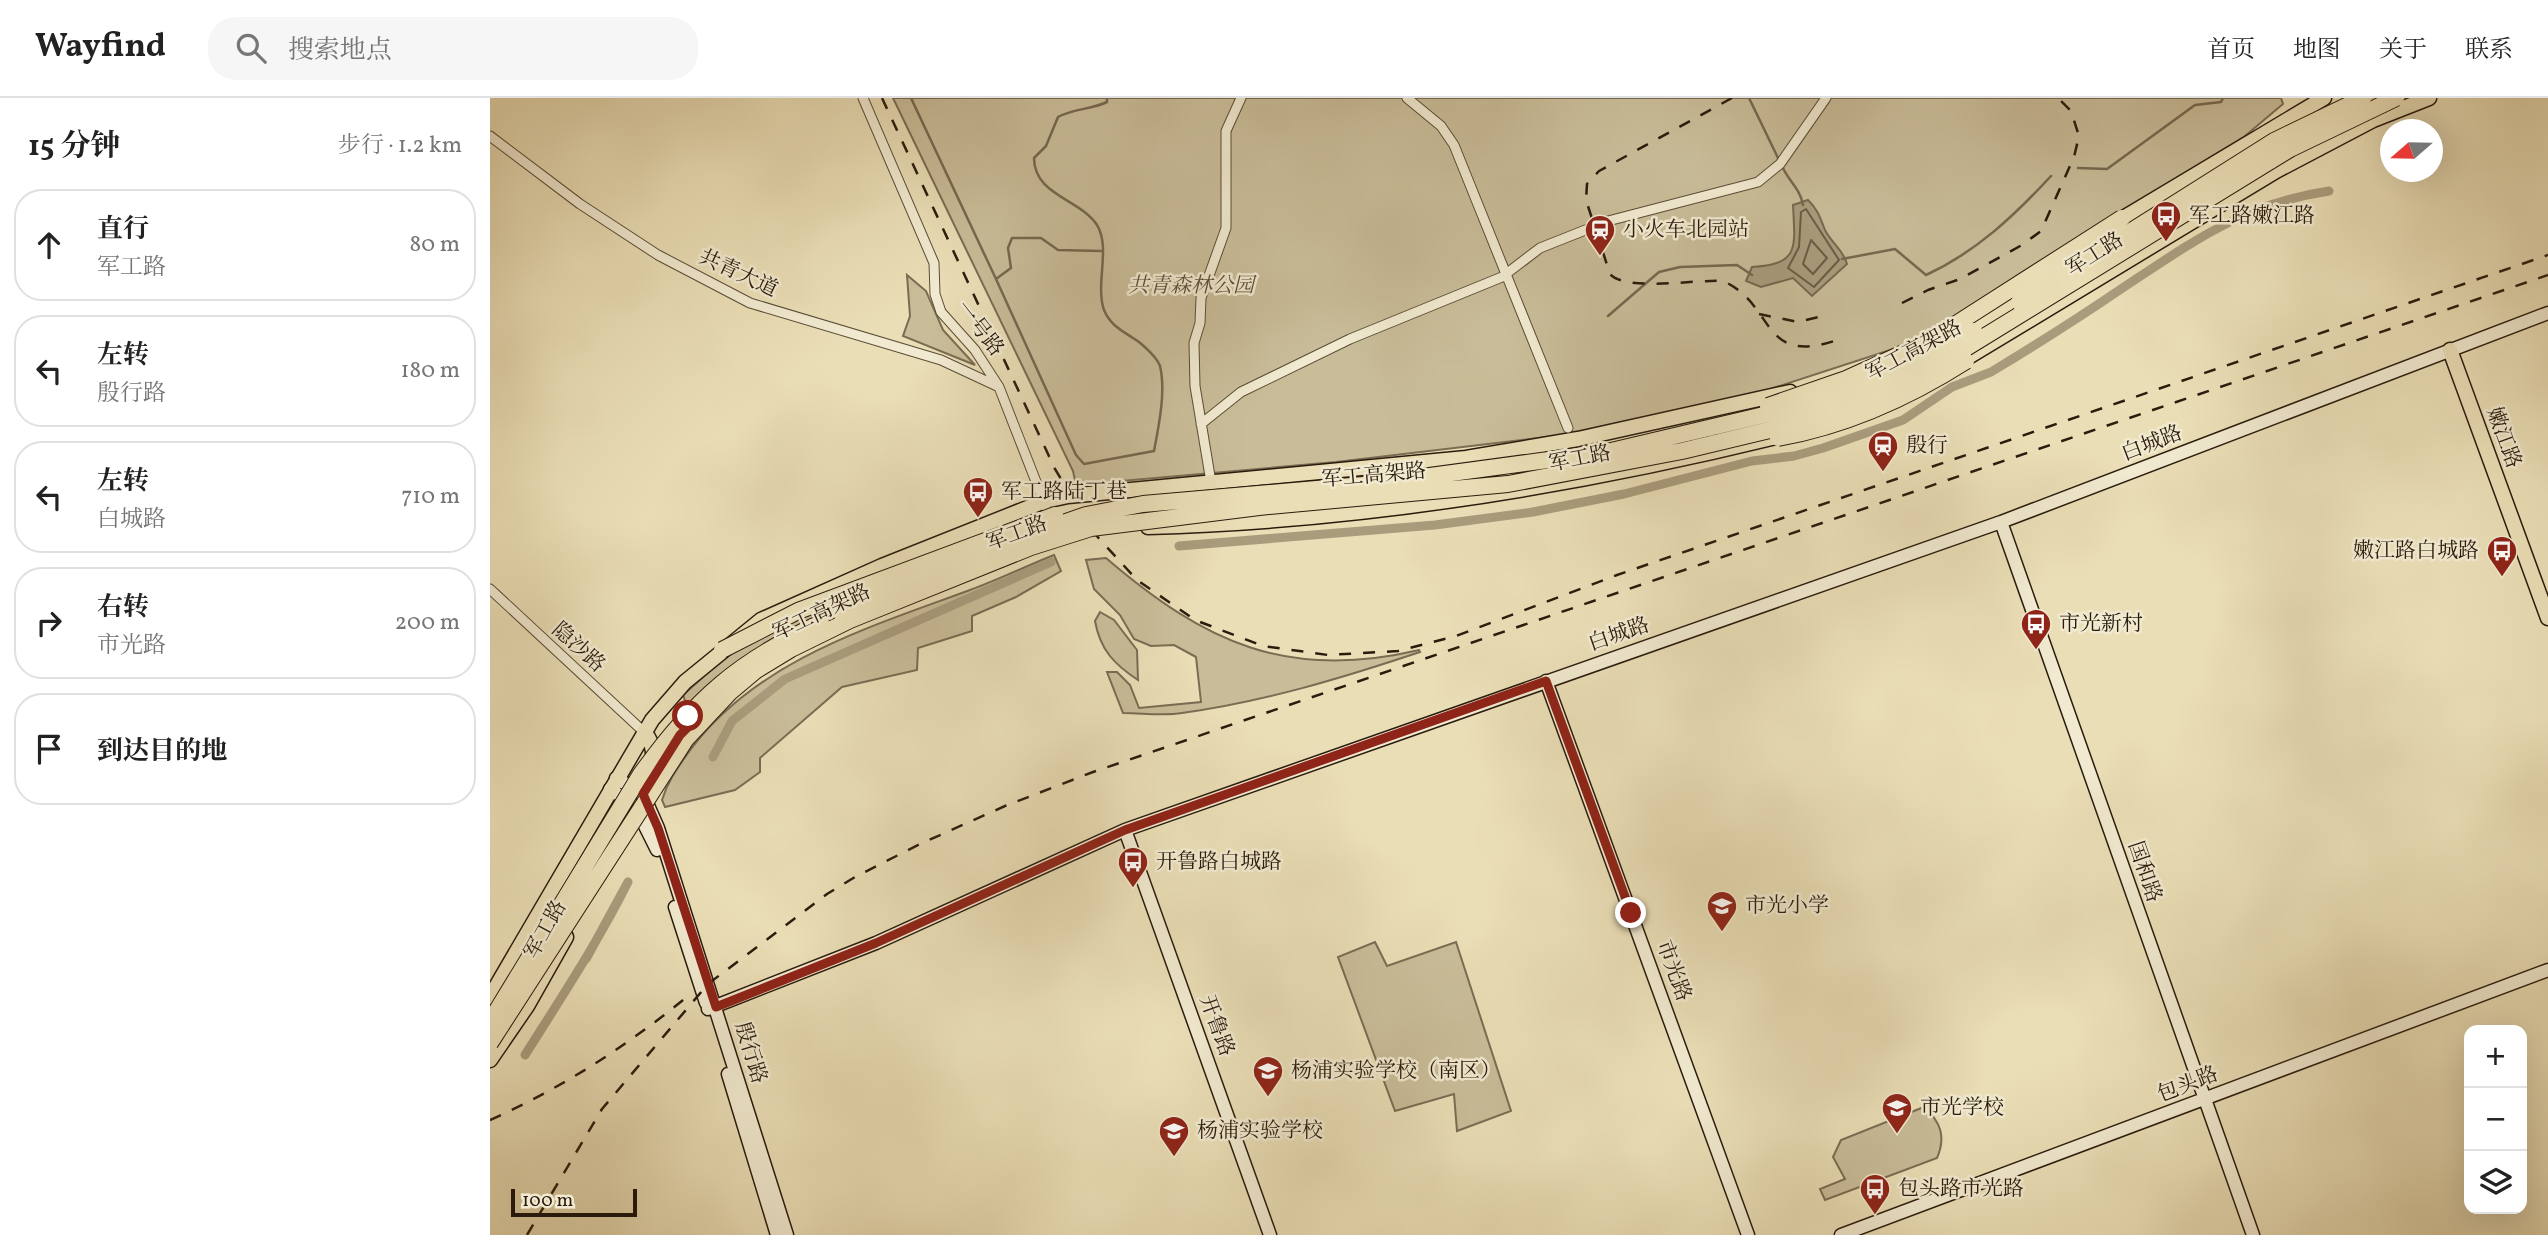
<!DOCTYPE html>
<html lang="zh">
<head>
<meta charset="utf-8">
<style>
  :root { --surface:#fff; --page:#f6f6f6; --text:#222; --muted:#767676; --line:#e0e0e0 }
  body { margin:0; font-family:Vollkorn,"Noto Serif SC",serif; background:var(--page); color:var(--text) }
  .controls { position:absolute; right:21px; bottom:21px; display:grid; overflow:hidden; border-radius:14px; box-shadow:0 7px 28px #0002 }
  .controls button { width:63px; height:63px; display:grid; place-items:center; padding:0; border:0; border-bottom:2px solid var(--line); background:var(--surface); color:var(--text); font:35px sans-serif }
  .compass { position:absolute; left:1890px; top:21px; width:63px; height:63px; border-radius:50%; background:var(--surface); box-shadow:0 7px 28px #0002; rotate:250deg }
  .scale { position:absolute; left:21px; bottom:18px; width:126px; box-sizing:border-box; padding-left:7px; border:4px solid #2a1b0d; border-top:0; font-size:19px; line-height:24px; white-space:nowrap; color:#2a1b0d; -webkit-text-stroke:5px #f1ead0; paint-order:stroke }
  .stop { position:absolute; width:21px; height:21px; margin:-16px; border:5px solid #8f2418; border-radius:50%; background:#fff }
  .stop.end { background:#8f2418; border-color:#fff; box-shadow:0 2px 7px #0008 }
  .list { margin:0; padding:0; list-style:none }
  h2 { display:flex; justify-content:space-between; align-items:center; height:91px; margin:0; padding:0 28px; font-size:30px }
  h2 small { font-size:23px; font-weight:400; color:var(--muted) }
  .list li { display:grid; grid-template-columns:46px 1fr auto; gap:21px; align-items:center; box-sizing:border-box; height:112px; margin:0 14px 14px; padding:0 14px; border:2px solid var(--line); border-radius:28px }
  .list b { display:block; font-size:26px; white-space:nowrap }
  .list p { margin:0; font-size:23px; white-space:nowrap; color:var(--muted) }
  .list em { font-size:23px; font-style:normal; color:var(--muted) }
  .icon { flex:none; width:38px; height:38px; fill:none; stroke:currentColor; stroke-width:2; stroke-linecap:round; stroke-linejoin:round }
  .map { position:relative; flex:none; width:2058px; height:1137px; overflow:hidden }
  header { display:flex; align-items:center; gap:42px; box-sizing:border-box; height:98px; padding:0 35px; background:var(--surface); border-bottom:2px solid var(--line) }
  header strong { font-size:33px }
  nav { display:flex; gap:38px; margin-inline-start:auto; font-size:24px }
  .search { width:490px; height:63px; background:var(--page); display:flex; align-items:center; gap:18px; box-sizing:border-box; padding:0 24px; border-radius:28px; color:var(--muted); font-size:26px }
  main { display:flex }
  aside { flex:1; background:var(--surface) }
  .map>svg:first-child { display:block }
  .green { fill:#c9bd99; stroke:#7a6c53; stroke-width:2 }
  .water { fill:#a99c7d; stroke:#766850; stroke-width:2 }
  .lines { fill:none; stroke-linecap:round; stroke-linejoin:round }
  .shore { stroke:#6a5c45; stroke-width:2 }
  .stream { stroke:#766850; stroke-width:2.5 }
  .canal { stroke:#a99c7d; stroke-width:9 }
  .street-casing { stroke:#5a4c37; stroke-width:11 }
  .secondary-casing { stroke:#2a1b0d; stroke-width:15 }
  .primary-casing { stroke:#2a1b0d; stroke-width:17 }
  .street { stroke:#f1ead0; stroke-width:9 }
  .secondary { stroke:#f1ead0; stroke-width:12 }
  .primary { stroke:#eadeb6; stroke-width:14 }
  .rail { stroke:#2a1b0d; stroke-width:2.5; stroke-dasharray:12 12; stroke-linecap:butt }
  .highway-bridge-casing { stroke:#2a1b0d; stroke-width:18; stroke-linecap:butt }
  .highway-bridge { stroke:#eadeb6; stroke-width:16 }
  .route { stroke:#8f2418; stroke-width:9 }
  .labels { text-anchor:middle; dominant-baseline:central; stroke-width:5; stroke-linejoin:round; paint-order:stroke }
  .poi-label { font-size:21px; fill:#2a1b0d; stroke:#f1ead0; text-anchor:start }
  .street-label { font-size:21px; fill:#2a1b0d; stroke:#f1ead0 }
  .park-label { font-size:21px; font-style:italic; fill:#5a4c37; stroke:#f1ead0 }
</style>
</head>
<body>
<header>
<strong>Wayfind</strong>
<div class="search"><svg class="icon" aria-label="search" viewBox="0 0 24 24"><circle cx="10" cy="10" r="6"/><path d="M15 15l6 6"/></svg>搜索地点</div>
<nav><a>首页</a><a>地图</a><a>关于</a><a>联系</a></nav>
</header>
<main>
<aside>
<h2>15 分钟<small>步行 · 1.2 km</small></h2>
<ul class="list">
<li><svg class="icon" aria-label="ahead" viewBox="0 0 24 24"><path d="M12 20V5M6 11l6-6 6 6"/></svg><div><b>直行</b><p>军工路</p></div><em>80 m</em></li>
<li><svg class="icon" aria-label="left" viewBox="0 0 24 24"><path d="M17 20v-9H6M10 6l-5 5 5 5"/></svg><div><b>左转</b><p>殷行路</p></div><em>180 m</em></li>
<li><svg class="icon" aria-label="left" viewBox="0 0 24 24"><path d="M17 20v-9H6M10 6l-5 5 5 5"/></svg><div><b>左转</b><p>白城路</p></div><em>710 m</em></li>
<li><svg class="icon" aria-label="right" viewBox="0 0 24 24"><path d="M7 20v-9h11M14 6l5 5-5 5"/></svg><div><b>右转</b><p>市光路</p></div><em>200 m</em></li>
<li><svg class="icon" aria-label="arrive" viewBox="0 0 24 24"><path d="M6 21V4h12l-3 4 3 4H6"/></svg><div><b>到达目的地</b></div></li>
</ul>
</aside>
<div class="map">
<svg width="2058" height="1137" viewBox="0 0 2058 1137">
  <rect width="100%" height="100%" fill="#eadeb6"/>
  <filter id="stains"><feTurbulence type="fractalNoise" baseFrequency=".00286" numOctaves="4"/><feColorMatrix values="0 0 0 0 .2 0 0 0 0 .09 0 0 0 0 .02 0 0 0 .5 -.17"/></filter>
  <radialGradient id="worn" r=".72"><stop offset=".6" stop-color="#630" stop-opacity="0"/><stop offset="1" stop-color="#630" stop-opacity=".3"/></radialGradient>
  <path class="green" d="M403,0H1791L1793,6L1755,38L1531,175L1437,240L1274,293L1073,337L846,364L586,387L583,373Z
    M417,177L436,193L453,232L485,267L413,238L420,218Z
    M535,417L544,420L434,483L300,541L197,608L193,597L239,556L295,516Z
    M564,457L571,473L526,499L482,518V533L428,550L427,572L352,589L270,660V674L245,692L175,709L172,702C178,682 189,668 201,651C268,562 380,529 480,492C508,482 536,468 564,457Z
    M616,460C715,545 798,583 929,552L930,554C852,580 773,604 692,615C673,618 652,615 633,615L617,574H627L640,587L649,610L711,604L706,559L684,547L661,548L644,541L630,517L604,491L596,462Z
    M610,514L624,522L647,552L648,582C625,567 610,552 605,523Z
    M885,844L897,868L966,844L1021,1013L967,1033L964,996L905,1013L848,859Z
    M1434,1009C1451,1024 1456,1039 1447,1060L1335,1102L1330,1091L1355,1081L1343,1059L1351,1042Z"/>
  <path class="water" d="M1318,102C1329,113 1330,120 1335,132C1342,146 1353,151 1357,166L1322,198L1303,180L1271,189L1256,183L1262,169C1310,166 1305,150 1303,107Z"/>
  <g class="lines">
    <path class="shore" d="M1316,111L1349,162L1324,189L1298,170L1309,149L1311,114Z
      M1321,142L1337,160L1323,176L1313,166Z"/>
    <path class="stream" d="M421,0L506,181
      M1259,0L1289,62
      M1292,68C1299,84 1310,90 1313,107
      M1588,70L1617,71L1705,7L1731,4L1733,0
      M611,153L568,152L551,140H522L518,150L521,170L506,181L586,357L594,366L664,353C669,327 676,293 670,268C667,260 655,249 649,244C635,234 621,229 614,212C605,186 621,150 607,127C590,101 544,97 544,60L556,48L568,19C585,10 600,12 617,4V0
      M1352,161L1405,151L1436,177C1486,154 1524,118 1561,78
      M1118,218L1169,174L1190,169L1247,167L1262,177"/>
    <path class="canal" d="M689,448L945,427L1043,414L1134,396L1262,363L1304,358L1333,350L1413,322L1462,289L1501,274C1544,248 1587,221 1628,193C1700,146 1751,106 1839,93
      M223,659L242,623L295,581L561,464
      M35,957C71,900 108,844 138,784L96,861"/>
    <g class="street-casing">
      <path id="street" d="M373,0L444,165L445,196L451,214L485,252L509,289L561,422
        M917,0L951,28L964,47L1078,330
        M0,38L90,106L168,157L260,205L451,262L509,289
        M711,326L751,294L860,241L1012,179L1050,150L1118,123L1268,84L1290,66L1336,0
        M721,384L705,288L704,245L710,225L711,200L736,130V33L751,0
        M0,491L154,634"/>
    </g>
    <g class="secondary-casing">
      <path id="secondary" d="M1511,424L1763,1137
        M1056,583L1258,1137
        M126,680L153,696L168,730L297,1137
        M120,691L145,708L167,752
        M635,732L780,1137
        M185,809L216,905
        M218,911L386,845L635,732L1511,424L2058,215
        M238,976L287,1137
        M1351,1137L2058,872"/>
    </g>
    <g class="primary-casing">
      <path id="primary" d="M1625,125L1834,0
        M1960,252L2058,520
        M1465,267L1786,73L1883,22L1939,0
        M658,429C875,423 1088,388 1298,336
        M153,696C161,675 171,653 154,634
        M0,899L162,622L195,584L271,522L392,468L555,403L578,398L976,360L1088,341L1300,294
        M0,962L37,908L76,839"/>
    </g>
    <use href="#street" class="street"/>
    <use href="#secondary" class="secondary"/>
    <use href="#primary" class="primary"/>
    <path class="rail" d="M392,0L565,371L604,435L647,482L705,522L773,548L838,557L908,553L966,538L1127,477L2058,157
      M1242,0L1109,73L1097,86L1096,102L1120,176C1136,194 1208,181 1233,183C1287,207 1269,270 1350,241
      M1412,205L1438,192L1470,181L1532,147L1551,133L1584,59L1589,38L1581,13L1568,0
      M1269,216L1308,224L1337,217
      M0,1022C72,990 137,948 198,898
      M37,1137L112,1011L218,886L337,796L365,779L430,746L515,708L603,674L2058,177"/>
    <g class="highway-bridge-casing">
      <path id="highway-bridge" d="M1529,204L1784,43L1873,0
        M1278,308L1356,281L1438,244L1632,120
        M1288,340C1355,328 1418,300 1476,263
        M351,515L536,438L596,417L653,406L873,387L1117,354L1337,302L1413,272L1484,233
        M232,552L308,513L565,417
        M0,924L151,676C204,602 248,563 331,525
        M0,945L196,641L240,594L265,573L301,551L360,522L541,449L601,430L769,409L1018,386L1192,353L1321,322L1368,306L1458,261L1800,51L1906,0"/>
    </g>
    <use href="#highway-bridge" class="highway-bridge"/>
  </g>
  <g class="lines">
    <path class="route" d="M198,618L207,620L190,637L153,696L168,730L226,909L386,845L635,732L1056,583L1141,815"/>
  </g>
  <defs>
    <g id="bus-pin" transform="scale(1.575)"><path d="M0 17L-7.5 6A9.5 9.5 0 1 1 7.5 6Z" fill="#8f2418" stroke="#f1ead0"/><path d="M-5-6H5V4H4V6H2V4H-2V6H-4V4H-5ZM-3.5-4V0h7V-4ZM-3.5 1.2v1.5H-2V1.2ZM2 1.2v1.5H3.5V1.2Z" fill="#fff"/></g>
    <g id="station-pin" transform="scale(1.575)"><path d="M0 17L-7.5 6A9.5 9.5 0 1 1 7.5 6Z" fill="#8f2418" stroke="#f1ead0"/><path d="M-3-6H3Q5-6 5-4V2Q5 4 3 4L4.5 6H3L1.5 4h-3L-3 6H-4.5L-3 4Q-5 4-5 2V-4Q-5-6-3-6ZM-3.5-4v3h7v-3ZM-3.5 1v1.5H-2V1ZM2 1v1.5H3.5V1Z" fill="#fff"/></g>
    <g id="school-pin" transform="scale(1.575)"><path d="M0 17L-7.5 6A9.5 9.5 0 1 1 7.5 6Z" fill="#8f2418" stroke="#f1ead0"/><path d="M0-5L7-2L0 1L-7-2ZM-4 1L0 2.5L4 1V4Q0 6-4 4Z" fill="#fff"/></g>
  </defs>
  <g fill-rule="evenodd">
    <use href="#bus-pin" x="1676" y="118"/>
    <use href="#station-pin" x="1110" y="132"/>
    <use href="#station-pin" x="1393" y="348"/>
    <use href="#bus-pin" x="488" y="394"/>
    <use href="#bus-pin" x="2012" y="453"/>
    <use href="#bus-pin" x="1546" y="526"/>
    <use href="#bus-pin" x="643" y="764"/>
    <use href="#school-pin" x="1232" y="808"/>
    <use href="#school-pin" x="778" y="973"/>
    <use href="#school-pin" x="1407" y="1010"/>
    <use href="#school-pin" x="684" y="1033"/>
    <use href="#bus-pin" x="1385" y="1091"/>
  </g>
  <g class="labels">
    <g class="poi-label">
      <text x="1699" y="118">军工路嫩江路</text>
      <text x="1133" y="132">小火车北园站</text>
      <text x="1416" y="348">殷行</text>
      <text x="511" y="394">军工路陆丁巷</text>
      <text x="1989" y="453" text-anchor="end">嫩江路白城路</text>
      <text x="1569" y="526">市光新村</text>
      <text x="666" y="764">开鲁路白城路</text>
      <text x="1255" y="808">市光小学</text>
      <text x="801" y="973">杨浦实验学校（南区）</text>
      <text x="1430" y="1010">市光学校</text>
      <text x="707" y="1033">杨浦实验学校</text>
      <text x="1408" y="1091">包头路市光路</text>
    </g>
    <g class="street-label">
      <text transform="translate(1605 157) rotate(-32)">军工路</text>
      <text transform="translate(248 176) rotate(25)">共青大道</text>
      <text transform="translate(489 231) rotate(52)">一号路</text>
      <text transform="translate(1424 253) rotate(-28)">军工高架路</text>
      <text transform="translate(2013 340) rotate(70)">嫩江路</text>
      <text transform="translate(1662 346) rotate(-21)">白城路</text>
      <text transform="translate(1090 361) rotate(-11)">军工路</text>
      <text transform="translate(884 378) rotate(-5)">军工高架路</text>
      <text transform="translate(527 436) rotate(-20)">军工路</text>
      <text transform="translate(332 515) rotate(-25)">军工高架路</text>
      <text transform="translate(1129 537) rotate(-19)">白城路</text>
      <text transform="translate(88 550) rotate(42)">隐沙路</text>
      <text transform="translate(1654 774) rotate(71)">国和路</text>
      <text transform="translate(56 832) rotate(-61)">军工路</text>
      <text transform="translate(1183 873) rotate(70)">市光路</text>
      <text transform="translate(726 928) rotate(70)">开鲁路</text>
      <text transform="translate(260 955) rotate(73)">殷行路</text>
      <text transform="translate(1698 987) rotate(-21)">包头路</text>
    </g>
    <g class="park-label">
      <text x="701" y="188">共青森林公园</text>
    </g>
  </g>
  <rect width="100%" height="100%" filter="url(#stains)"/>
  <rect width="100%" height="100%" fill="url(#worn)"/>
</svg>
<div class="controls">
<button>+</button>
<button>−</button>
<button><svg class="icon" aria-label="layers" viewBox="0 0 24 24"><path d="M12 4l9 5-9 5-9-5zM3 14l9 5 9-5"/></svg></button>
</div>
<svg class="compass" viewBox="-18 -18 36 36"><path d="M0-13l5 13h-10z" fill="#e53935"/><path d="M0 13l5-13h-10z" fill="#767676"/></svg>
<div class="scale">100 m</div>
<div class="stop" style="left:198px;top:618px"></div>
<div class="stop end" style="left:1141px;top:815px"></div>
</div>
</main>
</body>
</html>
